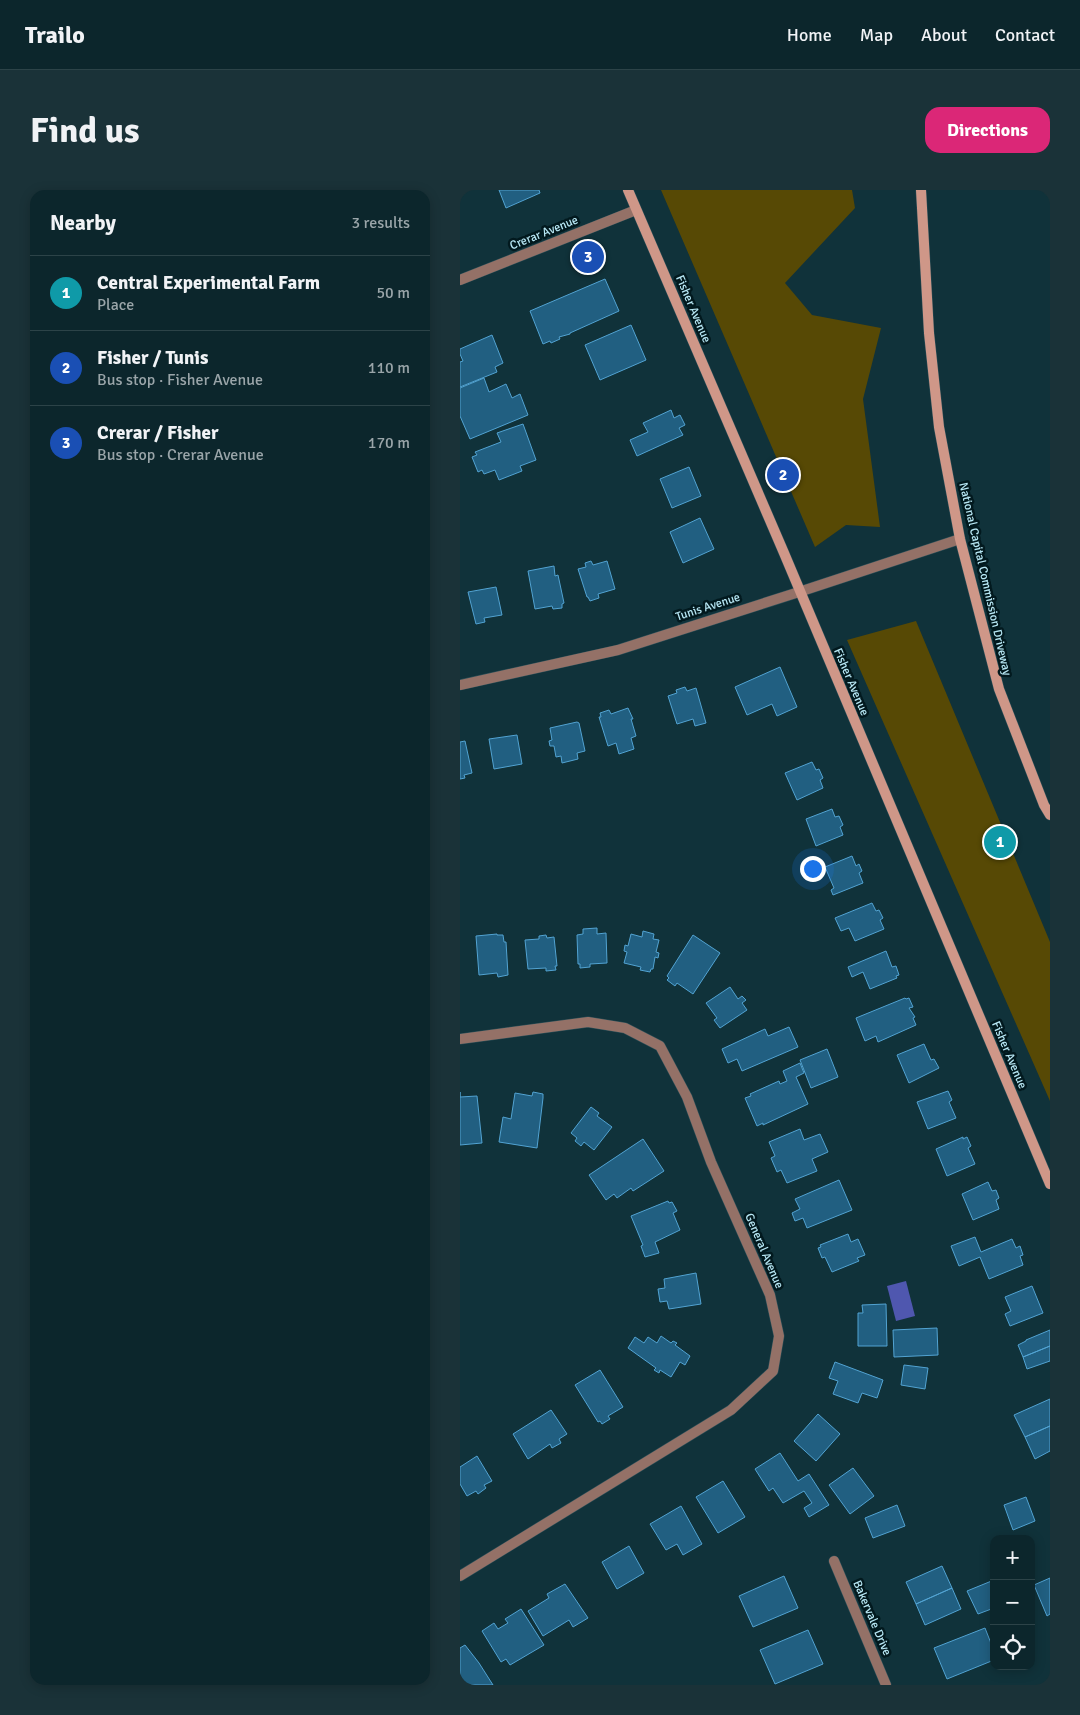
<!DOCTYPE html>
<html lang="en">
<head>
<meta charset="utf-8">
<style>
  :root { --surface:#0c262c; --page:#1a3238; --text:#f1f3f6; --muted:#9aa5a9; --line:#2c4348; --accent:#db2777 }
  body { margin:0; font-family:Signika,sans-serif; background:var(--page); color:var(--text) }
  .controls { position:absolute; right:15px; bottom:15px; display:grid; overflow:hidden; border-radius:10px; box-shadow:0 2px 12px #0003 }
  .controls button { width:45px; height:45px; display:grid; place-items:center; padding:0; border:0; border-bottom:1px solid var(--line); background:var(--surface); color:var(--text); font:25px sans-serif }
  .you { position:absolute; left:352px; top:678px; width:18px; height:18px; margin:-12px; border:4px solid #fff; border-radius:50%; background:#1a73e8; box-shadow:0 0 0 8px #1a73e833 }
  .badge { display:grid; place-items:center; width:32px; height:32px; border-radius:50%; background:var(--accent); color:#fff; font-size:16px; font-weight:700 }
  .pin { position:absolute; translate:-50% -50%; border:2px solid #fff; box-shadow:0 1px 5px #0006 }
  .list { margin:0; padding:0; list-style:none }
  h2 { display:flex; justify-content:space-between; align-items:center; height:65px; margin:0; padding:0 20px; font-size:21px }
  h2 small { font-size:16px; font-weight:400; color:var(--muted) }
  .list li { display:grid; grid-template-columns:32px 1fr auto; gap:15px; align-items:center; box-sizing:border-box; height:75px; padding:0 20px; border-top:1px solid var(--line) }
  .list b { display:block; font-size:19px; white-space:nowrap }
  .list p { margin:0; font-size:16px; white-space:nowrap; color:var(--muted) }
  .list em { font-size:16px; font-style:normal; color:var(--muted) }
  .icon { flex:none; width:28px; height:28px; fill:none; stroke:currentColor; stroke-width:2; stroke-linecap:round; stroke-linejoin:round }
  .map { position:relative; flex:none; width:590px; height:1495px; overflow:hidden; border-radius:15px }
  header { display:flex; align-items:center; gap:30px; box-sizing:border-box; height:70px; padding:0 25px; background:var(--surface); border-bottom:1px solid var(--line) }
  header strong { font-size:24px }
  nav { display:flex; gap:28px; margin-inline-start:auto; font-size:18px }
  .intro { display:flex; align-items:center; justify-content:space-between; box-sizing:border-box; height:120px; padding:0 30px }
  h1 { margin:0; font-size:35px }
  .button { padding:12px 22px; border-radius:15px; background:var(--accent); color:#fff; font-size:18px; font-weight:700 }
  main { display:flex; gap:30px; padding:0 30px }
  aside { flex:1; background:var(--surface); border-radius:15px; box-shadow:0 2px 12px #0003 }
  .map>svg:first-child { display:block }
  .green { fill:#574905 }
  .water { fill:#4f57af }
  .building { fill:#215f81; stroke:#52a3d2 }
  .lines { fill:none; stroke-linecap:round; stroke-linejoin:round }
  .street-casing { stroke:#2b4f58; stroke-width:11 }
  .secondary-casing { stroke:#2b4f58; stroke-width:11 }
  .street { stroke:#947167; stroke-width:10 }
  .secondary { stroke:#cf9788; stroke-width:10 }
  .labels { text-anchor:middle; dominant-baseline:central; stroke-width:5; stroke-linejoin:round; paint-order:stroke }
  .street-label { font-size:12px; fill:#b8e8f5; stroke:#02191e }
</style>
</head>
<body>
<header>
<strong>Trailo</strong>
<nav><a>Home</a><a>Map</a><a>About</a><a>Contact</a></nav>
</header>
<div class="intro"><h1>Find us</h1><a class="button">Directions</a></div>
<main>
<aside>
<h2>Nearby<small>3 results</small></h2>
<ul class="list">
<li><span class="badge" style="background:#0f9aa8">1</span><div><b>Central Experimental Farm</b><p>Place</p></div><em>50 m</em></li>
<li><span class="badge" style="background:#1a4fb4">2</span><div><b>Fisher / Tunis</b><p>Bus stop · Fisher Avenue</p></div><em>110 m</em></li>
<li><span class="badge" style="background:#1a4fb4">3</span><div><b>Crerar / Fisher</b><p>Bus stop · Crerar Avenue</p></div><em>170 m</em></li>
</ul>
</aside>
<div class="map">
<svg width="590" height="1495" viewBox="0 0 590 1495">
  <rect width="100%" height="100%" fill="#10323a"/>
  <path class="green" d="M201,0H392L395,18L325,93L352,125L421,138L403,209L420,337L386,335L355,357Z
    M456,431L590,752V911L387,450Z"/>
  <path class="water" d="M446,1091L455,1126L436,1131L427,1096Z"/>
  <path class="building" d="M39,0H79L80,3L46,18Z
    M145,89L159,121L110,143V144L99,147L100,149L91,153L90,151L83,154L70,121Z
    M171,135L186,170L140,190L125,155Z
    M32,145L43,173L35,177L37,182L0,197V172L3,171L0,164V159Z
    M24,188L29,202L46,194L52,208L60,204L68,225L10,249L0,226V198Z
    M211,220L214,228L220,225L225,235L219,238L223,245L177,266L170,250L188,242L183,233Z
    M63,234L76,270L60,276L62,281L39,290L35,280L24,284L22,280L18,282L12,267L17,265L15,262L41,252L37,243Z
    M229,277L241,306L212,318L200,289Z
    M240,328L254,359L223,373L210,342Z
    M131,371L133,375L147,371L155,399L138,404L139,408L130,411L128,407H127L118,379L126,377L125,373Z
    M94,376L95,386L98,385L104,413L102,414V418L93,419L92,416L75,419L68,381Z
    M36,397L42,425L24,428L25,432L16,434L8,402Z
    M320,477L337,517L317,526L312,514L287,525L275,497Z
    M225,497L227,501L236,498L246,533L235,536L233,529L217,534L208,506L217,503L216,500Z
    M168,518L173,529H171L176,546L171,548L174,559L159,564L156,553L148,556L139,527H141L140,523L149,520L151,524Z
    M117,532L119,533L125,561L117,563L118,569L102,573L101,566L96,567L94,556H90L89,551L92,550L90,538Z
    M57,545L62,574L34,579L29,549Z
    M5,551L12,583L4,585L5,588L0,589V552Z
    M352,572L356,580L359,579L363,588L360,590L363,598L337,610L325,583Z
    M372,619L375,627L379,626L383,635L380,637L383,645L356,656L346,629Z
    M392,666L396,676L399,674L402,681L399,683L403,693L373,705L371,700L374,698L365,677Z
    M412,713L416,721L419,720L423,728L420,730L424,739L395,751L389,738L381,741L375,728Z
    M137,738V744L146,743L147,773L130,774V777L120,778V774H118L117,745L123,744V739Z
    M183,741L194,744L193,749L199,750L196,762L199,763L198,768L195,767L193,779H191L190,782L180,780L181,777L164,773L167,762L164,761L165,755L168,756L171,744L182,747Z
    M37,744V745H43L44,752H46L48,785L38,787L37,783L19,785L16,746Z
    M86,745L87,748L94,747L97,776H95L96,780L86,781V778L68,779L65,750L79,749V746Z
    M233,745L260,763L233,804L217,793L215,796L207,790L209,788L207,786Z
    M426,761L432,777L436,776L439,785L436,786L437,788L410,799L403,782L392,787L388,777Z
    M270,797L278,809L282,806L286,810L282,813L287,820L260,838L254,830L257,828L246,813Z
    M445,808L446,809L449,808L453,817L449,818L455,827L453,828L456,835L418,852L416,846L405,851L396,828Z
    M329,837L338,857L282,881L277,869L268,873L262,859L305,839L308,846Z
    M464,854L471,870L474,869L479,878L449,893L437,865Z
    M367,859L378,887L351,898L340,870Z
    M340,873L344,883L336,887L348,914L303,935V933L297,936L285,908L291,906L290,904L319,891L320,894L327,891L323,881Z
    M488,901L492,910L489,912L496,928L468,939L457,912Z
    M0,902V907L17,906L22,953L0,955Z
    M73,902L83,904V908L77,958L39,952L43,927L51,929L55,903L72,906Z
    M131,917L139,923L137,926L152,937L134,960L124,952L121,956L115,951L117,948L111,943Z
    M340,939L344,950L360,944L368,962L352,969L357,981L327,993L321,980L317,982L311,968L315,966L309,952Z
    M503,947V949L507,947L511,956L508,958L515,974L487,986L476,959Z
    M183,949L204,981L173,1001L171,998L157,1008L154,1004L146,1010L129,985Z
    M379,990L392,1020L347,1038L343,1028L335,1031L332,1023L340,1019L335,1009Z
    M528,992L532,1001L536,1000L539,1008L536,1010L539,1019L513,1030L502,1004Z
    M208,1011L209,1013L212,1012L217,1021L213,1023L220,1040L195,1052L199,1063L185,1067L181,1056L183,1055L171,1026Z
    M388,1044L391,1052L398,1049L405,1065L397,1068L399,1071L372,1082L365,1067L362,1068L358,1058L361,1057L360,1055Z
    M515,1047L521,1062L552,1049L556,1058L560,1056L563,1065L560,1066L563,1075L529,1089L520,1067L499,1076L491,1056Z
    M236,1083L241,1114L209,1119L207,1111L200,1112L198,1099L205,1098L204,1089Z
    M572,1096L583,1123L550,1136L545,1124L551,1121L545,1107Z
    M426,1114L427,1156H398V1123H403L402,1115Z
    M477,1138L478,1165L434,1167L433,1140Z
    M590,1140V1156L563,1167L558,1155L566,1151V1150Z
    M201,1146L211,1153L213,1151L217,1153L215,1155L230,1166L225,1175L220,1172L211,1187L200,1180L199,1183L194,1180L196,1178L168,1158L175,1147L184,1153L188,1147L197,1153Z
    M590,1156V1171L567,1179L563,1167Z
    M375,1172L423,1190L417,1208L402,1203L398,1213L373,1204L378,1191L369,1188Z
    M444,1175L468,1178L465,1199L441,1195Z
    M140,1180L163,1217L148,1226L150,1229L142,1234L140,1231L138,1232L115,1195Z
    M590,1209V1236L565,1247L554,1225Z
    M91,1220L107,1244L99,1249L101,1253L92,1258L90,1254L68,1269L53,1244Z
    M358,1224L380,1244L356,1271L334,1251Z
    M590,1236V1261L575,1269L565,1247Z
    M320,1263L338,1291L349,1284L369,1315L349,1327L344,1318L352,1313L344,1301L323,1313L313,1298L309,1301L295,1279Z
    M17,1266L32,1291L24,1295L26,1298L18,1304L16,1301L7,1306L0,1294V1277Z
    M393,1278L414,1306L390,1324L369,1295Z
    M263,1291L285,1327L258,1343L236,1307Z
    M566,1307L575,1331L553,1340L544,1315Z
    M437,1315L445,1336L413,1348L405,1328Z
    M221,1316L242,1354L223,1365L217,1354L206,1360L190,1334Z
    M169,1356L184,1383L157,1399L142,1372Z
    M482,1376L492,1398L456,1414L446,1392Z
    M324,1386L338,1418L293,1437L279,1406Z
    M590,1388V1424L587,1426L574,1395Z
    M534,1390V1418L518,1424L507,1401Z
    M105,1394L128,1428L113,1437L109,1430L83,1446L68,1421L89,1408L87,1404Z
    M492,1398L501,1419L465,1435L456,1414Z
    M61,1419L84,1455L50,1475L46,1469L41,1472L22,1441L34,1433L38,1439L48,1433L45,1429Z
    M525,1438L534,1461V1470L487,1489L474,1458Z
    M348,1440L363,1474L315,1494L300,1460Z
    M5,1455L19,1473L33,1495H0V1458Z"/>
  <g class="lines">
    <g class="street-casing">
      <path id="street" d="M0,90L176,20
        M0,495L158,460L339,402L500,349
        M0,849L128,832L165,838L200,856L227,907L251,972L310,1105L319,1146L313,1181L271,1220L0,1386
        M374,1371L426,1495"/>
    </g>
    <g class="secondary-casing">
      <path id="secondary" d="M168,0L324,363L590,994
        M461,0L469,143L479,237L500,349L539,499L584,615L590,625"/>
    </g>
    <use href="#street" class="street"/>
    <use href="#secondary" class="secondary"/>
  </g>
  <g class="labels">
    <g class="street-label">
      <text transform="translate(84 43) rotate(-22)">Crerar Avenue</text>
      <text transform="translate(233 119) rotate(67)">Fisher Avenue</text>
      <text transform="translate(525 389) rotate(77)">National Capital Commission Driveway</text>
      <text transform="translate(248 417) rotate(-18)">Tunis Avenue</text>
      <text transform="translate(391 492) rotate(67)">Fisher Avenue</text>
      <text transform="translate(549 865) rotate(67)">Fisher Avenue</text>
      <text transform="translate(304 1061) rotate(67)">General Avenue</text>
      <text transform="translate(412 1428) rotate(67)">Bakervale Drive</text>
    </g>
  </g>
</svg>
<div class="controls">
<button>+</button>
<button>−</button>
<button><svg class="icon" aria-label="locate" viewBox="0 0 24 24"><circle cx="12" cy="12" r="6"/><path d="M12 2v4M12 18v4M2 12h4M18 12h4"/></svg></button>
</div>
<div class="you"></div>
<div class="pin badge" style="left:540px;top:652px;background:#0f9aa8">1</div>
<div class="pin badge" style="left:323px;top:285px;background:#1a4fb4">2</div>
<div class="pin badge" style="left:128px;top:67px;background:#1a4fb4">3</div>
</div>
</main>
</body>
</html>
